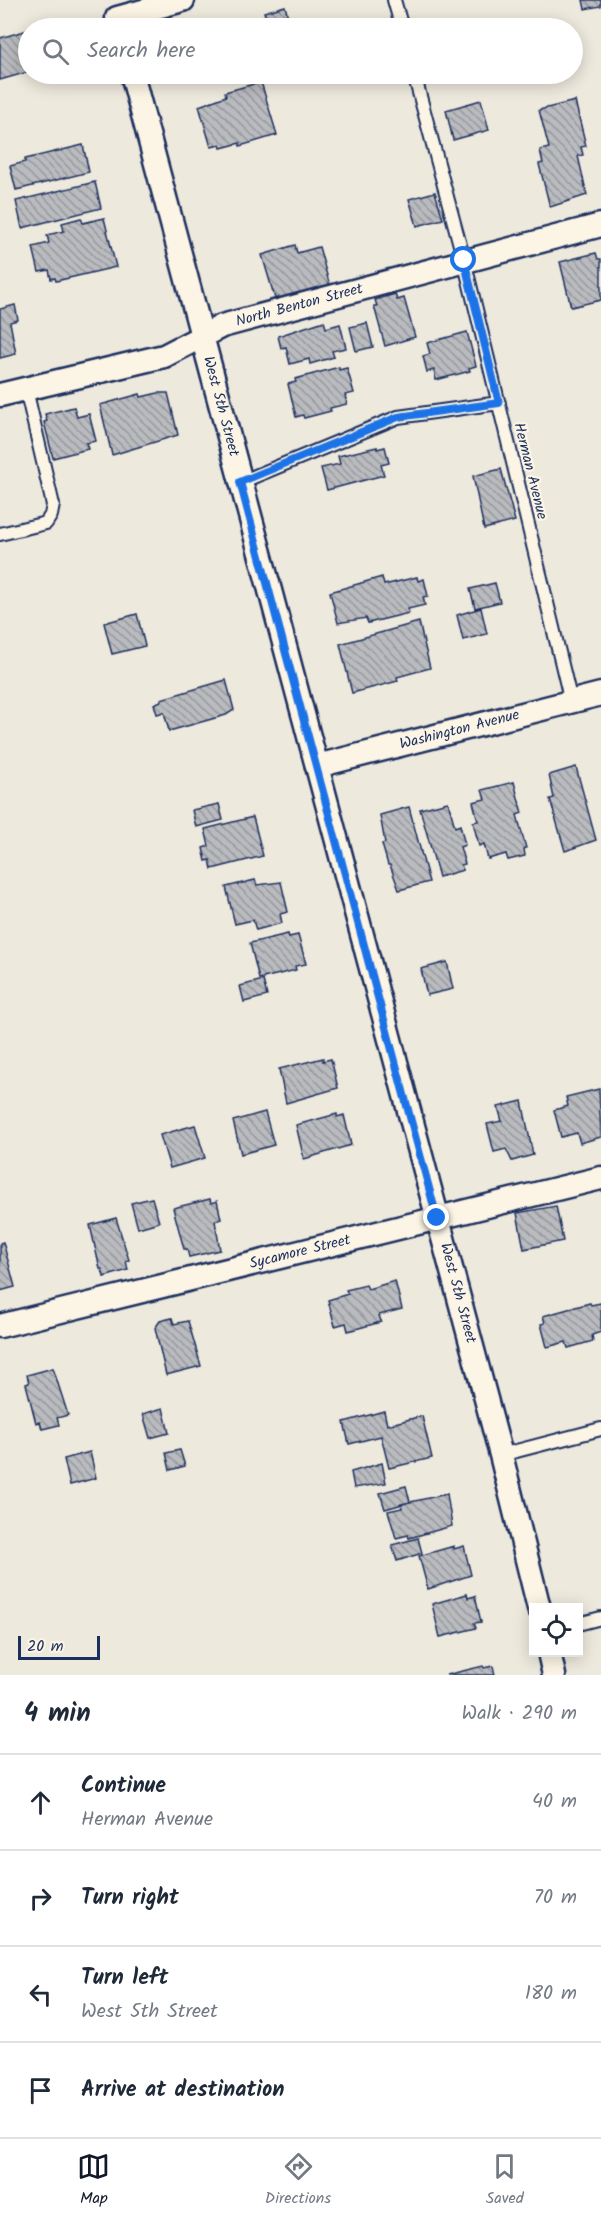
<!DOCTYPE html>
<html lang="en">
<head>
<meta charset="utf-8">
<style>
  :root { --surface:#fff; --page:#f2f2f3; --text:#1f2937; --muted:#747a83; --line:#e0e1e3; --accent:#111827 }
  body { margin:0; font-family:Kalam,sans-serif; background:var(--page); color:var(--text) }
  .controls { position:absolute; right:18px; bottom:18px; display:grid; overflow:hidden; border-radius:0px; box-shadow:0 3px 15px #0003 }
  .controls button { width:54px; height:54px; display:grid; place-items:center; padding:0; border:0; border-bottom:2px solid var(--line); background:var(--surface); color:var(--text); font:30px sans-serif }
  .scale { position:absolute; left:18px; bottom:15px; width:82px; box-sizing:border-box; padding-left:6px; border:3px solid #1b2f5e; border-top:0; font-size:16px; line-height:21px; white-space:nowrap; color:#1b2f5e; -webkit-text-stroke:4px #fcf5e5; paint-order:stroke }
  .stop { position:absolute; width:18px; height:18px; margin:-14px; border:4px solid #1a73e8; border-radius:50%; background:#fff }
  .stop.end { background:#1a73e8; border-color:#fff; box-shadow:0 2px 6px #0008 }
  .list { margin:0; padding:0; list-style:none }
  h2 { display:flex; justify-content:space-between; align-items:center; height:78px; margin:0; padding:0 24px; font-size:26px }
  h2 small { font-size:20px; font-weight:400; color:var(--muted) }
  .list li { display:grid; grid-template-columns:39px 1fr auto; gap:18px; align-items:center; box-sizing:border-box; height:96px; padding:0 24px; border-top:2px solid var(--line) }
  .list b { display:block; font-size:22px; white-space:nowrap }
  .list p { margin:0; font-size:20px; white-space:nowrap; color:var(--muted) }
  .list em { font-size:20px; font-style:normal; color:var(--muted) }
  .icon { flex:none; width:33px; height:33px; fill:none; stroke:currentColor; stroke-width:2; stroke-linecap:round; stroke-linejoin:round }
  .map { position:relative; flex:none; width:601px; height:1675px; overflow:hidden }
  .search { position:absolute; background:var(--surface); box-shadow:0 3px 15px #0003; left:18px; right:18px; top:18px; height:66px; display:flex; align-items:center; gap:15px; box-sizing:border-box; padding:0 21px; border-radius:33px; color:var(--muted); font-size:22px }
  .sheet { height:462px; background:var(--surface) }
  nav { display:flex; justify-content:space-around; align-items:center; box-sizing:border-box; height:84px; border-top:2px solid var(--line); background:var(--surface); font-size:16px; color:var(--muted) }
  nav a { display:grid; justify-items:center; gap:3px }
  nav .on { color:var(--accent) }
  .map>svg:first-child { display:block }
  .building { fill:url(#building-back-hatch); stroke:#1b2f5e; stroke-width:1.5 }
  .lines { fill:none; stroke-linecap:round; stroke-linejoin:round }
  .lane-casing { stroke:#1b2f5e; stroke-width:16 }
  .street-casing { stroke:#1b2f5e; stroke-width:27 }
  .lane { stroke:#fcf5e5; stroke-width:12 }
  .street { stroke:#fcf5e5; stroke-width:22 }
  .route { stroke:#1a73e8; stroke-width:8 }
  .labels { text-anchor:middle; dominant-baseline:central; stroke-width:4.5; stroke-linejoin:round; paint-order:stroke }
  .street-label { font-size:15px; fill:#1b2f5e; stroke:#fcf5e5 }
</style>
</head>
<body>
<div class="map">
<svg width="601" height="1675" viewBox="0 0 601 1675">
  <defs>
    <pattern id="building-back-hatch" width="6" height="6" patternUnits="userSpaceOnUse" patternTransform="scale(1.5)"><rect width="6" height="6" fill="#babbbe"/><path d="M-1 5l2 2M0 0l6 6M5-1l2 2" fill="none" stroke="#96989e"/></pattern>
  </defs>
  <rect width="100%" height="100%" fill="#eee9dd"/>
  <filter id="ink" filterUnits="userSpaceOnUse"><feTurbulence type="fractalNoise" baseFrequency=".0167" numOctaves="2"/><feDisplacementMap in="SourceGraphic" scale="12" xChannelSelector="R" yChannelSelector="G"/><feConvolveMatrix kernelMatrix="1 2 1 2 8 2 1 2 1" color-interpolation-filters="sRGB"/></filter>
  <g filter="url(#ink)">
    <path class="building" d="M583,0H601V6L585,9Z
      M285,6L289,21L293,20L295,28H269L264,12Z
      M28,30V72L0,80V38Z
      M261,82L277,135L240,146V143L221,148L220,145L211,147L199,106L226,96L225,92Z
      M481,100L489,130L453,140L446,110Z
      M575,101L586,146L581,147L583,155L578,156L587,195L550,207L539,164L543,163L540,150L549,148L539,110Z
      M83,145L89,172L16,190L10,166L25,162V159Z
      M95,182L101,208L22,228L16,201Z
      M435,192L443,219L417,226L409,199Z
      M81,218L83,223L104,218L116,267L56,281L55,278L51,279L49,270L39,272L33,247L49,243L47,235L64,231L62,223Z
      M295,245L297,253L319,247L330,286L276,302L262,255Z
      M596,253L598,259H601V300L571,307L560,262Z
      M395,294L397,300L404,298L415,337L385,346L374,306H377L375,300Z
      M15,305L18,320L10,322L16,354L0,358V309Z
      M324,321L326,328L340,324L346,348L332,351L334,357L310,364L309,359L290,364L286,347L281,348L278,336Z
      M367,323L373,347L356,351L350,327Z
      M467,332L476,366L469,368L470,371L436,380L434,370L427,372L423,356L430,354L427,343Z
      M339,367V370L347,368L354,393L345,395L347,404L330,408L331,411L304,418L303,415L296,417L288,384L296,382L295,379Z
      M158,393H168L178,435L112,455L100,405L140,394L141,397Z
      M74,407L77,417L89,414L96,441L86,443L88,449L53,458L44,422L47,421L45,414Z
      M377,447V449L385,447L389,463L381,465L384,475L327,490L321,468L340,464L338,456Z
      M501,469L515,521L484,529L473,476Z
      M382,577L384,585L417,577L418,581L424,579L428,596L423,597L425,605L408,609L409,613L368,623L366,618L338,623L330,592Z
      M495,583L500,602L475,608L470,589Z
      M481,608L487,634L463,640L457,615Z
      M137,614L145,646L112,654L104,623Z
      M419,622L430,668L397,677L398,681L352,693L340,644Z
      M226,680L234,710L226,715L169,731L164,712L157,714L154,704L161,701V699Z
      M576,767L596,840L565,851L550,799L554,798L549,775Z
      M514,782L522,813L517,815L526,848L524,849L525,856L508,860L506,854L488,859L484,844L479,846L473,822L478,821L473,802L485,799L482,790Z
      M448,802L455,827L460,825L465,845L460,847L465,864L461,865L463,870L439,877L420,809Z
      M219,804L223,820L196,827L192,810Z
      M409,807L429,882L399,890L390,865H388L382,844L385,843L380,815Z
      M253,817L263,856L212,869L210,860L206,861L203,848L209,846L205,829Z
      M255,880L257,885L281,882L288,912L280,914L282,923L256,930L253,920L235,924L226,887Z
      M288,934L289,937L298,935L306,964L295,966L296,970L259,979L250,943Z
      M447,962L453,989L427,995L421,969Z
      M263,980L267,996L244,1002L240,986Z
      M323,1058V1061L331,1059L338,1088L286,1103L279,1069Z
      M599,1089L601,1137L580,1143L577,1133L561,1137L554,1110L568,1106L566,1097Z
      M522,1101L533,1155L512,1161L506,1149L494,1152L487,1124L502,1121L498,1107Z
      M265,1112L274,1145L241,1154L233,1121Z
      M337,1114V1117L344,1115L351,1145L304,1159L296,1125Z
      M195,1125L205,1158L170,1168L160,1135Z
      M152,1198L159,1222L138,1228L131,1203Z
      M210,1199L211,1203L217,1201L221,1219L215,1221L220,1250L189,1257L187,1249H184L173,1208Z
      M556,1206L563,1241L524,1249L517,1213Z
      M116,1218L129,1260L126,1261L128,1270L104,1277L102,1269H100L90,1225Z
      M3,1242L15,1287L0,1291V1243Z
      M395,1281L402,1309L379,1315L381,1322L348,1331L346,1323L335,1326L328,1300L348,1294L346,1290L366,1285L368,1289Z
      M590,1303L591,1305L601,1303V1332L592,1335L593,1341L568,1348L566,1342L547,1347L541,1324L545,1323L543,1316Z
      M172,1318L174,1324L188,1321L201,1366L166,1375L155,1328L160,1321Z
      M53,1368L68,1415L57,1418L59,1425L42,1429L40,1422L36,1423L26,1384L29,1383L27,1375Z
      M163,1408L169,1433L150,1438L143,1414Z
      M384,1411L387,1425L422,1416L432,1458L389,1468L381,1436L349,1444L344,1422Z
      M180,1450L185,1466L170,1470L166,1453Z
      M90,1452L96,1478L70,1485L64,1459Z
      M382,1463L386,1483L354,1488L351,1472Z
      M406,1486L410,1502L385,1509L380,1493Z
      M447,1494L452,1526L409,1538L408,1535L396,1538L388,1511L402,1508L401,1504Z
      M418,1538L422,1553L397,1561L392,1545Z
      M454,1546V1549L464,1546L471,1575L428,1589L419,1556Z
      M467,1594L468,1598L475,1596L481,1622L474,1623L476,1628L440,1637L432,1604Z
      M483,1666L484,1668L493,1666L495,1675H446Z"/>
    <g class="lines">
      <g class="lane-casing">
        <path id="lane" d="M394,0L402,28
          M414,74L464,260L571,702
          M241,482L398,417L499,403
          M0,534L46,523L51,515L53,505L26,389
          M501,1455L601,1429
          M578,1624L601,1618"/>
      </g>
      <g class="street-casing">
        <g id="street">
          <path d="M117,18L183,0"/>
          <path id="s1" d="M132,74L501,1455L539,1608"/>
          <path id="s2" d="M0,395L164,356L222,326L601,225"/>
          <path id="s3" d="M317,766L601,694"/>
          <path id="s4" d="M0,1326L601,1178"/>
          <path d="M549,1652L554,1675"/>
        </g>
      </g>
      <use href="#lane" class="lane"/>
      <use href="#street" class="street"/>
    </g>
  </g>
  <g class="lines" filter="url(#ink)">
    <path class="route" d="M437,1218L240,482L398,417L499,403L464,260"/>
  </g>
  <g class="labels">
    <g class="street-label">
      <text stroke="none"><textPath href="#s2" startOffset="314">North Benton Street</textPath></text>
      <text stroke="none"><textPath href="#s1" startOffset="344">West 5th Street</textPath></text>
      <text transform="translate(530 471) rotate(76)">Herman Avenue</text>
      <text stroke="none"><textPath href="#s3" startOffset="147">Washington Avenue</textPath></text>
      <text stroke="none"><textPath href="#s4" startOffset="309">Sycamore Street</textPath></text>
      <text stroke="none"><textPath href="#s1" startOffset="1262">West 5th Street</textPath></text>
    </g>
  </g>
</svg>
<div class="controls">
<button><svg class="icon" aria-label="locate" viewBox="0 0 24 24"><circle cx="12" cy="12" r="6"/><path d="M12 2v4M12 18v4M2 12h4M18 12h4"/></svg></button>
</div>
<div class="scale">20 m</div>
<div class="stop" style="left:464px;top:260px"></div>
<div class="stop end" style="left:437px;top:1218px"></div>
<div class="search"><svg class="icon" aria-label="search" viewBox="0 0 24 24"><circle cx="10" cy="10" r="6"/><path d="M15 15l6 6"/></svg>Search here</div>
</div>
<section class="sheet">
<h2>4 min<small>Walk · 290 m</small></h2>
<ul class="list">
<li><svg class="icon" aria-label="ahead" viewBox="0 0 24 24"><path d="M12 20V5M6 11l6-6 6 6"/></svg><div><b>Continue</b><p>Herman Avenue</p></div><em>40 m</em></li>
<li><svg class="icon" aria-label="right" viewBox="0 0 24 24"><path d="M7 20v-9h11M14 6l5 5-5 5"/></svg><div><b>Turn right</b></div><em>70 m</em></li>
<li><svg class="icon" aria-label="left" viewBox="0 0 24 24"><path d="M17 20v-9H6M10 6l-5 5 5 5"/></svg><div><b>Turn left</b><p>West 5th Street</p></div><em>180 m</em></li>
<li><svg class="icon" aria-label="arrive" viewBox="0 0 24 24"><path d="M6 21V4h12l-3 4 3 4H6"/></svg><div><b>Arrive at destination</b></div></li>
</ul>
</section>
<nav>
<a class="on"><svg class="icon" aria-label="map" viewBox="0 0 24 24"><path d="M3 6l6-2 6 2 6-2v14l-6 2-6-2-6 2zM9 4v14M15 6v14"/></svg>Map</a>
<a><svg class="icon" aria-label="directions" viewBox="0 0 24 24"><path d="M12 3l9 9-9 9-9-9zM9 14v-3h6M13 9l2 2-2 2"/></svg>Directions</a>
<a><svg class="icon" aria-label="saved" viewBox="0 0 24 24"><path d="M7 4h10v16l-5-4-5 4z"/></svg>Saved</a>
</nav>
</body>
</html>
